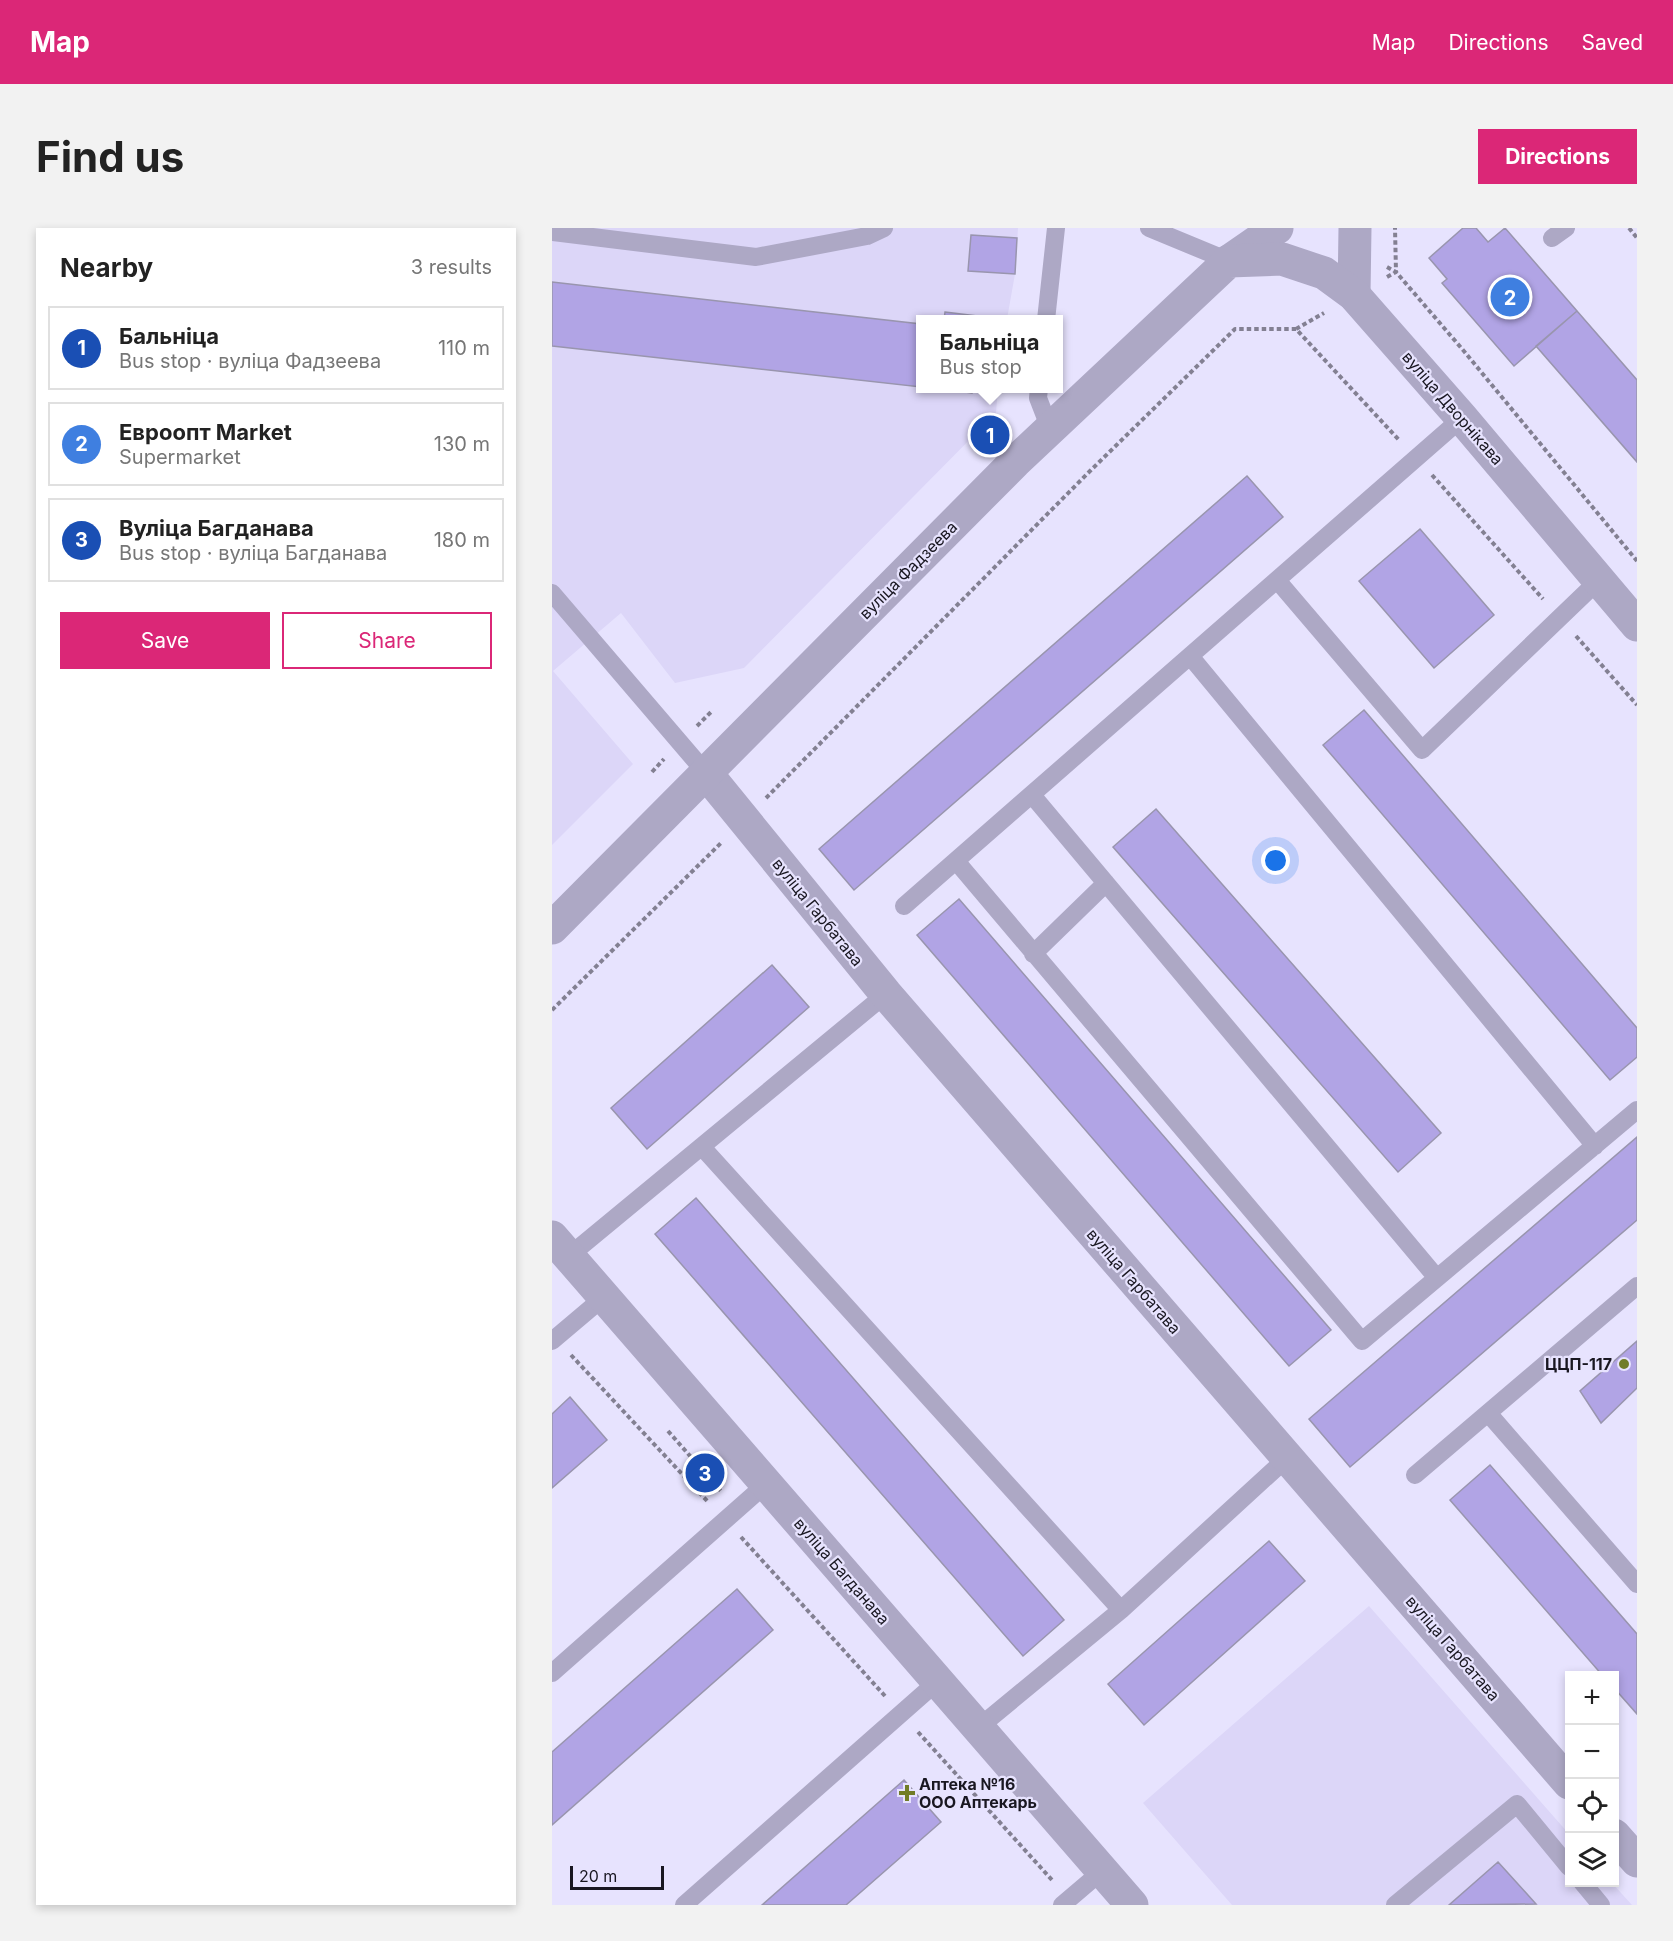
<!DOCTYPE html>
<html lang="en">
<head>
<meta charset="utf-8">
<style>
  :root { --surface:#fff; --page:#f2f2f2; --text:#222; --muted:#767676; --line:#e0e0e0; --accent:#db2777 }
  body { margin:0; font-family:Inter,sans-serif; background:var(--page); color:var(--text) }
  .controls { position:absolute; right:18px; bottom:18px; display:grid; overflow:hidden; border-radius:0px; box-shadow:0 3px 9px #0003 }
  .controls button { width:54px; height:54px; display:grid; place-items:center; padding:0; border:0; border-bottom:2px solid var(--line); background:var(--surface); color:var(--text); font:30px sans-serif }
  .scale { position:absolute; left:18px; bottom:15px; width:94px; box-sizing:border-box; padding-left:6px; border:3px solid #191721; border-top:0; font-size:16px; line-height:21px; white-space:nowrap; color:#191721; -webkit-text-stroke:4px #e7e3fe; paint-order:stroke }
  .you { position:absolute; left:724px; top:633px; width:21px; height:21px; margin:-15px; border:4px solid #fff; border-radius:50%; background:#1a73e8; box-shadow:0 0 0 9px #1a73e833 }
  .badge { display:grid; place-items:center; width:39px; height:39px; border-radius:50%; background:var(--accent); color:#fff; font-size:20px; font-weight:700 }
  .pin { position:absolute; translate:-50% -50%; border:3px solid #fff; box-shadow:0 2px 6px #0006 }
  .popup { position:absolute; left:364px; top:87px; width:147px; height:78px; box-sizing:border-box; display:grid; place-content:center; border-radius:0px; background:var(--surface); filter:drop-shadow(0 2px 4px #0005); font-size:20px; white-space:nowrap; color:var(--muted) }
  .popup b { font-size:22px; color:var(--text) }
  .popup::after { content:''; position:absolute; left:50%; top:100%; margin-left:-12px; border:12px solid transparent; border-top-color:var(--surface) }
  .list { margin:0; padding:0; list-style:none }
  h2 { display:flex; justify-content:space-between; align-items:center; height:78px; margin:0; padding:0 24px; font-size:26px }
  h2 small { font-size:20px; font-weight:400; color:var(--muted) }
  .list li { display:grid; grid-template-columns:39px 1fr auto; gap:18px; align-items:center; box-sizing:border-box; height:84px; margin:0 12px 12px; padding:0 12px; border:2px solid var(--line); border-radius:0px }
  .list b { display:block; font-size:22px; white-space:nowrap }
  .list p { margin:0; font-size:20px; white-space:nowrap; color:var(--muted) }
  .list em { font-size:20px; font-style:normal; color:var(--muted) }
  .actions { display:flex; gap:12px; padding:18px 24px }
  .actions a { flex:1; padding:14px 0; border:2px solid var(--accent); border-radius:0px; text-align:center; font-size:21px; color:var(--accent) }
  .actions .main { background:var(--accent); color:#fff }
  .icon { flex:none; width:33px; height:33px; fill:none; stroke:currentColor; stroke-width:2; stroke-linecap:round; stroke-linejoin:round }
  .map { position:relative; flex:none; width:1085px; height:1677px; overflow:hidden; border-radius:0px }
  header { display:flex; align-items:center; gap:36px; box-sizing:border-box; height:84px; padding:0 30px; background:var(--accent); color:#fff }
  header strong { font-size:28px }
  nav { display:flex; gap:33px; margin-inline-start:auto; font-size:21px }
  .intro { display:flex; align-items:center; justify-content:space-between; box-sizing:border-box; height:144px; padding:0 36px }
  h1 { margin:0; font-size:42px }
  .button { padding:15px 27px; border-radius:0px; background:var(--accent); color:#fff; font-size:21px; font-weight:700 }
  main { display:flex; gap:36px; padding:0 36px }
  aside { flex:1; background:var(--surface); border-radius:0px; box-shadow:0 3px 9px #0003 }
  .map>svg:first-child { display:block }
  .built { fill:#dcd6f8 }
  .building { fill:#b1a4e5; stroke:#9995ae; stroke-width:1.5 }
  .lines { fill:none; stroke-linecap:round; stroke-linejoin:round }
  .path { stroke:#838092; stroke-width:4; stroke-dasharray:4.5 3; stroke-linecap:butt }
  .service { stroke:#ada8c5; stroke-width:18 }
  .minor { stroke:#ada8c5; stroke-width:33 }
  .tertiary { stroke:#ada8c5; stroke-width:33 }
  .poi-dot { fill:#717c27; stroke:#e7e3fe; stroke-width:2 }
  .labels { text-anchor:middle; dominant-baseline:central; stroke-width:4.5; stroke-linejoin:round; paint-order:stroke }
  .street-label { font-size:16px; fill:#191721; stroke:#e7e3fe }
  .poi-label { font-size:16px; font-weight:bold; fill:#191721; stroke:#e7e3fe; text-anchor:end }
</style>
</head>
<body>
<header>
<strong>Map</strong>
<nav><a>Map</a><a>Directions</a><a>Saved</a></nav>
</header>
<div class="intro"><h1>Find us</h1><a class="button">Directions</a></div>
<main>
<aside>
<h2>Nearby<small>3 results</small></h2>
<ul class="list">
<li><span class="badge" style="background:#1a4fb4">1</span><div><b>Бальніца</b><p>Bus stop · вуліца Фадзеева</p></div><em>110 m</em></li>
<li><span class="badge" style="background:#3f7fe0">2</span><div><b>Евроопт Market</b><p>Supermarket</p></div><em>130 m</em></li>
<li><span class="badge" style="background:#1a4fb4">3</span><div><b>Вуліца Багданава</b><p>Bus stop · вуліца Багданава</p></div><em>180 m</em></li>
</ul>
<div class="actions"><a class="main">Save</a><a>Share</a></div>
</aside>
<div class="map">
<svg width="1085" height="1677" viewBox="0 0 1085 1677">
  <rect width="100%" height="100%" fill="#e7e3fe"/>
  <path class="built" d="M0,0H466L463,46L455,91L369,92V160L446,161L444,185L192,440L123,455L69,385L1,443L81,536L0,617Z
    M817,1378L1017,1606V1654L1060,1655L1080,1677H680L591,1575Z"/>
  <path class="building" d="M911,0H924L936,14L953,0L1025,83L962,138L890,55L895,51L877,30Z
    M419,7L465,10L463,46L416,43Z
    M0,54L369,96V159L0,118Z
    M1025,83L1085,152V234L984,118Z
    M393,84L441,90V92H392Z
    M381,160H421L420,165Z
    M695,248L731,289L302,662L267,621Z
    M868,301L942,387L882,440L807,353Z
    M812,482L1085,800V829L1058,852L771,517Z
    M604,581L889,905L846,944L561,619Z
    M407,671L779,1102L737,1138L365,707Z
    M220,737L257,779L95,921L59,880Z
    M1085,909V992L798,1239L757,1191Z
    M144,970L512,1392L471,1428L103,1006Z
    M1085,1113V1160L1049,1195L1028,1163Z
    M18,1169L55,1212L0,1260V1186Z
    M938,1237L1085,1406V1486L1062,1460V1448H1051L898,1272Z
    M717,1313L753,1353L592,1497L556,1456Z
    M185,1361L221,1402L0,1597V1524Z
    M352,1552L389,1594L294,1677H210Z
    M946,1634L984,1676L897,1677Z"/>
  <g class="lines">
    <path class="path" d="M1077,0L1085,10
      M835,39L844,44L911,122L1085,333
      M835,49L844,44L843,0
      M744,101L772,85
      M880,247L991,371
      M1024,408L1085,477
      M145,498L159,484
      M100,544L112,531
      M214,570L539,242L683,101H744L848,213
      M0,782L170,614
      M19,1127L157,1275
      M116,1203L169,1263
      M189,1309L333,1468
      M366,1504L500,1652"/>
    <path class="service" d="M597,0L677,33
      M0,4L204,29L315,8L332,0
      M1000,10L1014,0
      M494,92L504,0
      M487,160L486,170L498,201
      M725,352L870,522L1047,352
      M0,365L154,545
      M638,428L1043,918
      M480,567L885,1050
      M404,633L810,1113L1085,882
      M352,678L910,190
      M481,726L554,655
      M150,919L569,1382
      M17,1028L334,766
      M0,1113L52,1069
      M936,1185L1085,1356
      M863,1247L1085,1058
      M0,1445L214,1256
      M426,1500L569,1382L736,1229
      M1030,1654L1049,1677
      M132,1677L386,1453
      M510,1677L550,1643
      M843,1677L965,1576L1017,1639"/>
    <path class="minor" d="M677,33L725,0
      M802,67L803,0
      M154,545L334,766L1017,1555
      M1062,1607L1085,1633"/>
    <path class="tertiary" d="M0,700L463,234L677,33L730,31L772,45L802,67L910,190L1085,397
      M0,1009L580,1677"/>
  </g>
  <g class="poi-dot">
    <circle cx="1072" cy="1136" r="6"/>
    <path d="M352 1556h6v6h6v6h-6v6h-6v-6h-6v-6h6z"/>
  </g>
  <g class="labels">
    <g class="street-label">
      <text transform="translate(901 180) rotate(49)">вуліца Дворнікава</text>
      <text transform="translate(356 342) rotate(-45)">вуліца Фадзеева</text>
      <text transform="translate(266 684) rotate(51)">вуліца Гарбатава</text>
      <text transform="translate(582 1053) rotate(49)">вуліца Гарбатава</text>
      <text transform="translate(290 1343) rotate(49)">вуліца Багданава</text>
      <text transform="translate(901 1420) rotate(49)">вуліца Гарбатава</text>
    </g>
    <g class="poi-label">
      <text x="1060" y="1136">ЦЦП-117</text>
      <text x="367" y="1556" text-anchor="start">Аптека №16<tspan x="367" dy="18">ООО Аптекарь</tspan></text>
    </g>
  </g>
</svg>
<div class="controls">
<button>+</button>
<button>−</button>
<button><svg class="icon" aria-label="locate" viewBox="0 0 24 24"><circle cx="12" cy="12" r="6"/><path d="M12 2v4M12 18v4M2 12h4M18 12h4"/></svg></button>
<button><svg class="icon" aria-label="layers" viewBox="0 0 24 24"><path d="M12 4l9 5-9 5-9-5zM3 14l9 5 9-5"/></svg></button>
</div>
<div class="scale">20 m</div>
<div class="you"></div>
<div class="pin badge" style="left:438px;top:207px;background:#1a4fb4">1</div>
<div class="popup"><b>Бальніца</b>Bus stop</div>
<div class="pin badge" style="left:958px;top:69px;background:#3f7fe0">2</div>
<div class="pin badge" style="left:153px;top:1245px;background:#1a4fb4">3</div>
</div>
</main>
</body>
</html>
